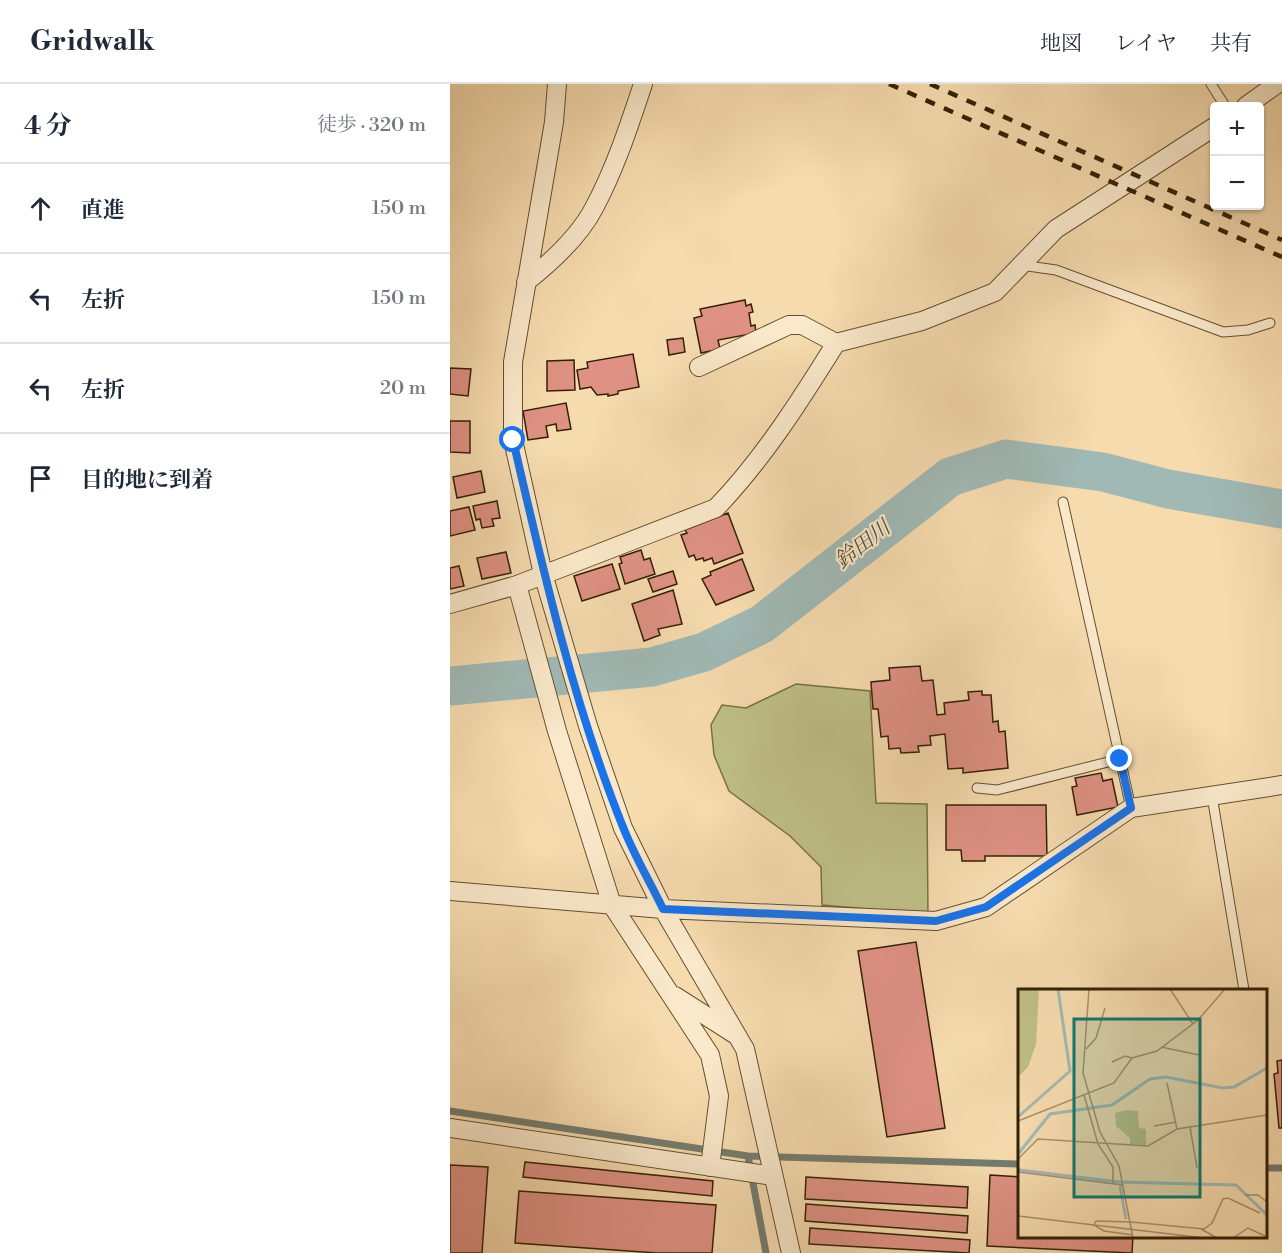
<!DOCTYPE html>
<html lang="ja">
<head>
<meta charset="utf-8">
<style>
  :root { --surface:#fff; --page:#f6f6f7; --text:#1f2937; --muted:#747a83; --line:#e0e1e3 }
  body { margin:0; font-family:"Libre Bodoni","Noto Serif JP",serif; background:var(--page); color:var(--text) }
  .controls { position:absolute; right:18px; top:18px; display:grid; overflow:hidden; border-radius:6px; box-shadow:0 2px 4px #0004 }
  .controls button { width:54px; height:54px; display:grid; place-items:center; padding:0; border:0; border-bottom:2px solid var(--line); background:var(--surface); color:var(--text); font:30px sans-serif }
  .stop { position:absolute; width:18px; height:18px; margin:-14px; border:4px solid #1a73e8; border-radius:50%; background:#fff }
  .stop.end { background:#1a73e8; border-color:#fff; box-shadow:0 2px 6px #0008 }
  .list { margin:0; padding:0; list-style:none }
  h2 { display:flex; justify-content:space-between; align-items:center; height:78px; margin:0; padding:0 24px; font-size:26px }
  h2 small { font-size:20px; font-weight:400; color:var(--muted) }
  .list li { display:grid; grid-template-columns:39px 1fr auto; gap:18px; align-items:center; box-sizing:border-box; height:90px; padding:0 24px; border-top:2px solid var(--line) }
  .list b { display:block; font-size:22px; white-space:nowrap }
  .list em { font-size:20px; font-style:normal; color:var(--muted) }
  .icon { flex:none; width:33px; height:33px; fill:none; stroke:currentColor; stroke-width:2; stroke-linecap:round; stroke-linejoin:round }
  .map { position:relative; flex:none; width:832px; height:1169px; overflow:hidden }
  header { display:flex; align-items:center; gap:36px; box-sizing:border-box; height:84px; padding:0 30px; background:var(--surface); border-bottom:2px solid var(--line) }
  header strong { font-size:28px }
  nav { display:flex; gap:33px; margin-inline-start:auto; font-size:21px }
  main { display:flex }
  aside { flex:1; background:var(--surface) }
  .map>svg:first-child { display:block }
  .green { fill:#bfbf88; stroke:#797046; stroke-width:1.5 }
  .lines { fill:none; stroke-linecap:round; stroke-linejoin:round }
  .stream { stroke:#747c6f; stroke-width:7 }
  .river { stroke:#a0b9b5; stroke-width:39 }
  .building { fill:#df9184; stroke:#332105; stroke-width:1.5 }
  .lane-casing { stroke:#64502f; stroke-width:11 }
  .street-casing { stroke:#64502f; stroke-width:20 }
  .lane { stroke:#f9e8ca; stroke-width:9 }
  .street { stroke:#f9e8ca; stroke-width:18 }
  .rail { stroke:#332105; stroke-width:4.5; stroke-dasharray:10 10; stroke-linecap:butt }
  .route { stroke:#1a73e8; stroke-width:8 }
  .labels { text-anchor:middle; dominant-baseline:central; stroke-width:4.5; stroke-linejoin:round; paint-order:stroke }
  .water-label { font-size:21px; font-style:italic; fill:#544f3a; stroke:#f9e8ca }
  .inset-river { fill:none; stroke:#a0b9b5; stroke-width:3 }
  .inset-road { fill:none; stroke:#a8916a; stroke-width:1.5 }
  .view { fill:#0f766e; fill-opacity:0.15; stroke:#0f766e; stroke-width:3 }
  .inset-edge { fill:none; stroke:#332105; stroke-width:3 }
</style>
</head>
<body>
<header>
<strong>Gridwalk</strong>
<nav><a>地図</a><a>レイヤ</a><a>共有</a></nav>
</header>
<main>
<aside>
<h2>4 分<small>徒歩 · 320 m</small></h2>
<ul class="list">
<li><svg class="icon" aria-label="ahead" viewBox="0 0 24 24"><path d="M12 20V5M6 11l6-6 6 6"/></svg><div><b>直進</b></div><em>150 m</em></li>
<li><svg class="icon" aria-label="left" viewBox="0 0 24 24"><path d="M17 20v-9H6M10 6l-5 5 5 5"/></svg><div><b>左折</b></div><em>150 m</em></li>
<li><svg class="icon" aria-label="left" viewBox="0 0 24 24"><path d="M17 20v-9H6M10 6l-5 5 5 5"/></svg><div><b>左折</b></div><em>20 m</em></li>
<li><svg class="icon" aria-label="arrive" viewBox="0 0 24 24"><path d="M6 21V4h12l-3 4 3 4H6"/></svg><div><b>目的地に到着</b></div></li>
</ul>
</aside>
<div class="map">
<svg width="832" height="1169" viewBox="0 0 832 1169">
  <rect width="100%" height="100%" fill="#f6dbae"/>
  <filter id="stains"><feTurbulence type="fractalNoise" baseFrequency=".00333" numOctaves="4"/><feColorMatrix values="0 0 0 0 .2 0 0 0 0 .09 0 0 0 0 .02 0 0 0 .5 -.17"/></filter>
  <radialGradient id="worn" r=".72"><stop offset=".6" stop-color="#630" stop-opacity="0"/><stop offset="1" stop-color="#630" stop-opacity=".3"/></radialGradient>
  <path class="green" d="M346,600L420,607L426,719L477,720L478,830L372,821L371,783L340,752L279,707L264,671L261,641L272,621L296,624Z"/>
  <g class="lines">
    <path class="stream" d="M0,1027L298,1072L570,1080
      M298,1072L316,1169
      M816,1084H832"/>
    <path class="river" d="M0,602L202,583L254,568L312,540L500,393L556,375L653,388L718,405L832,425"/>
  </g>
  <path class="building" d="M295,216L296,222L301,220L303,228L299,229L301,242L305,241L306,249L268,256L270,265L251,269L244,234L252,232L250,225Z
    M233,254L235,268L219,271L217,256Z
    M183,270L189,303L168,307V310L158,312V310L147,311L141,303L130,305L127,286L138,284L137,278Z
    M124,276L125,306L97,307V277Z
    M0,284L21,285L18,312L0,310Z
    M116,319L121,345L107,347L106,340L96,342L98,353L78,356L73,327Z
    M0,337H20V369L0,368Z
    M31,387L35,408L7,414L3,393Z
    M47,417L50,434L42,435L44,442L32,444L30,435L26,436L23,422Z
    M19,423L25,446L0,452V427Z
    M278,429L293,469L264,480L262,474L254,477L253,474L246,476L244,471L239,473L231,451L237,449L235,446Z
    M191,466L194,476L200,474L205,490L175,500L169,480L172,479L170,473Z
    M56,468L61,489L32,495L27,474Z
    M292,475L304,506L266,521L252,495L261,491L260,488Z
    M162,480L170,505L132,517L124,492Z
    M9,482L14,502L0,505V484Z
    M223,487L227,500L203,508L198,495Z
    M223,506L232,540L208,545L210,551L194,557L182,520Z
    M470,582L472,597L483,596L487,631L495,630L494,619L519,616L518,608L532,607V611H541L543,638L548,637L549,648L555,647L558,684L513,689V684L498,685L495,650L480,652L481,661L468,662L469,668L451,669L450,664L439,665L438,652L431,653L428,625H423L421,598L440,596L439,584Z
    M651,689L653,697L662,695L668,723L627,731L622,703L627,702L625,694Z
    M496,721H596L597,772H535V777H512L511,766H496Z
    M466,858L495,1044L437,1053L408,867Z
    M832,976V1044H829L824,990L828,989L827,977Z
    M75,1078L263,1097L262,1112L73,1093Z
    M0,1081L38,1083L32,1169H0Z
    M540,1091L570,1093V1152H683L682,1169L537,1162Z
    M356,1093L518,1103L517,1124L355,1115Z
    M69,1107L266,1121L262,1169H207L65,1159Z
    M356,1120L518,1132L517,1149L355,1137Z
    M360,1144L520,1156L519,1169L359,1160Z"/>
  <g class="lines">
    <g class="lane-casing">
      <path id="lane" d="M761,0L775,22
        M571,181L606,186L773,248L798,246L820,239
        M613,418L681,724
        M527,704L547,706L670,675
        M762,712L794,906"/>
    </g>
    <g class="street-casing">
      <path id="street" d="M107,0L104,38L63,278V356L93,490L138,642L173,744L213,825L295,965L341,1169
        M796,22L827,0
        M76,198C100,179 130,151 144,124C165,85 179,42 193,0
        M249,283L339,241H352L386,259
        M67,501L107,647L162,821L260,971L269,1012L260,1083
        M0,520L67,501L266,424C313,375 350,317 386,259L472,237L545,208L606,145L764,43
        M0,807L213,825L486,837L536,823L681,724L832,701
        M225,912L286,951
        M0,1044L323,1092"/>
    </g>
    <use href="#lane" class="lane"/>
    <use href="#street" class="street"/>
    <path class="rail" d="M439,0L832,173
      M480,0L832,156"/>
  </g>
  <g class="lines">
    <path class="route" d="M63,356C93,486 123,619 173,743C184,771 200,798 213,825L486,837L536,823L681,724L670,675"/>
  </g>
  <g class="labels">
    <g class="water-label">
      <text transform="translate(413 461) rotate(-38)">鈴田川</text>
    </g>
  </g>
  <g transform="translate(568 905)">
    <rect width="249" height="249" fill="#f6dbae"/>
    <path d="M0,0H21L18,55L10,78L0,88ZM108,121L120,122L121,139L128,140V156L112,155V149L98,137L97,124Z" fill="#bfbf88"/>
    <path class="inset-river" d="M0,128L52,82L40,0M0,165L32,125L94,116L132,90L148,88L205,99L216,98L249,79M1,181L101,193L218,196L249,226M102,197L108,230"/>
    <path class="inset-road" d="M71,0L65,84L82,143L101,177L115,249M152,0L175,35M143,58L181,66M68,60L78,49L87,19M94,73L107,67L114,69M149,94L159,140M66,106L80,155L95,178V195M0,132L96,94L114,69L139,62L180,31L207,0M136,137L158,133M172,138L179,179M0,170L20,150L130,157L159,140L249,126M0,183L105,196M227,206H240L249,213M0,227L186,249M183,240L199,249M115,246L86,242L76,236L78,232L113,233L186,240L194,234L205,210L210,209L242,224M215,249L230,239L249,248"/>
    <path class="view" d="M56,30H182V208H56Z"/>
    <rect width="249" height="249" class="inset-edge"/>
  </g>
  <rect width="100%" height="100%" filter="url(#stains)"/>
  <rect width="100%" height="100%" fill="url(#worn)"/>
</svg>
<div class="controls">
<button>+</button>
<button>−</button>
</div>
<div class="stop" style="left:63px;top:356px"></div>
<div class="stop end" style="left:670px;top:675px"></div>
</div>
</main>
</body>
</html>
